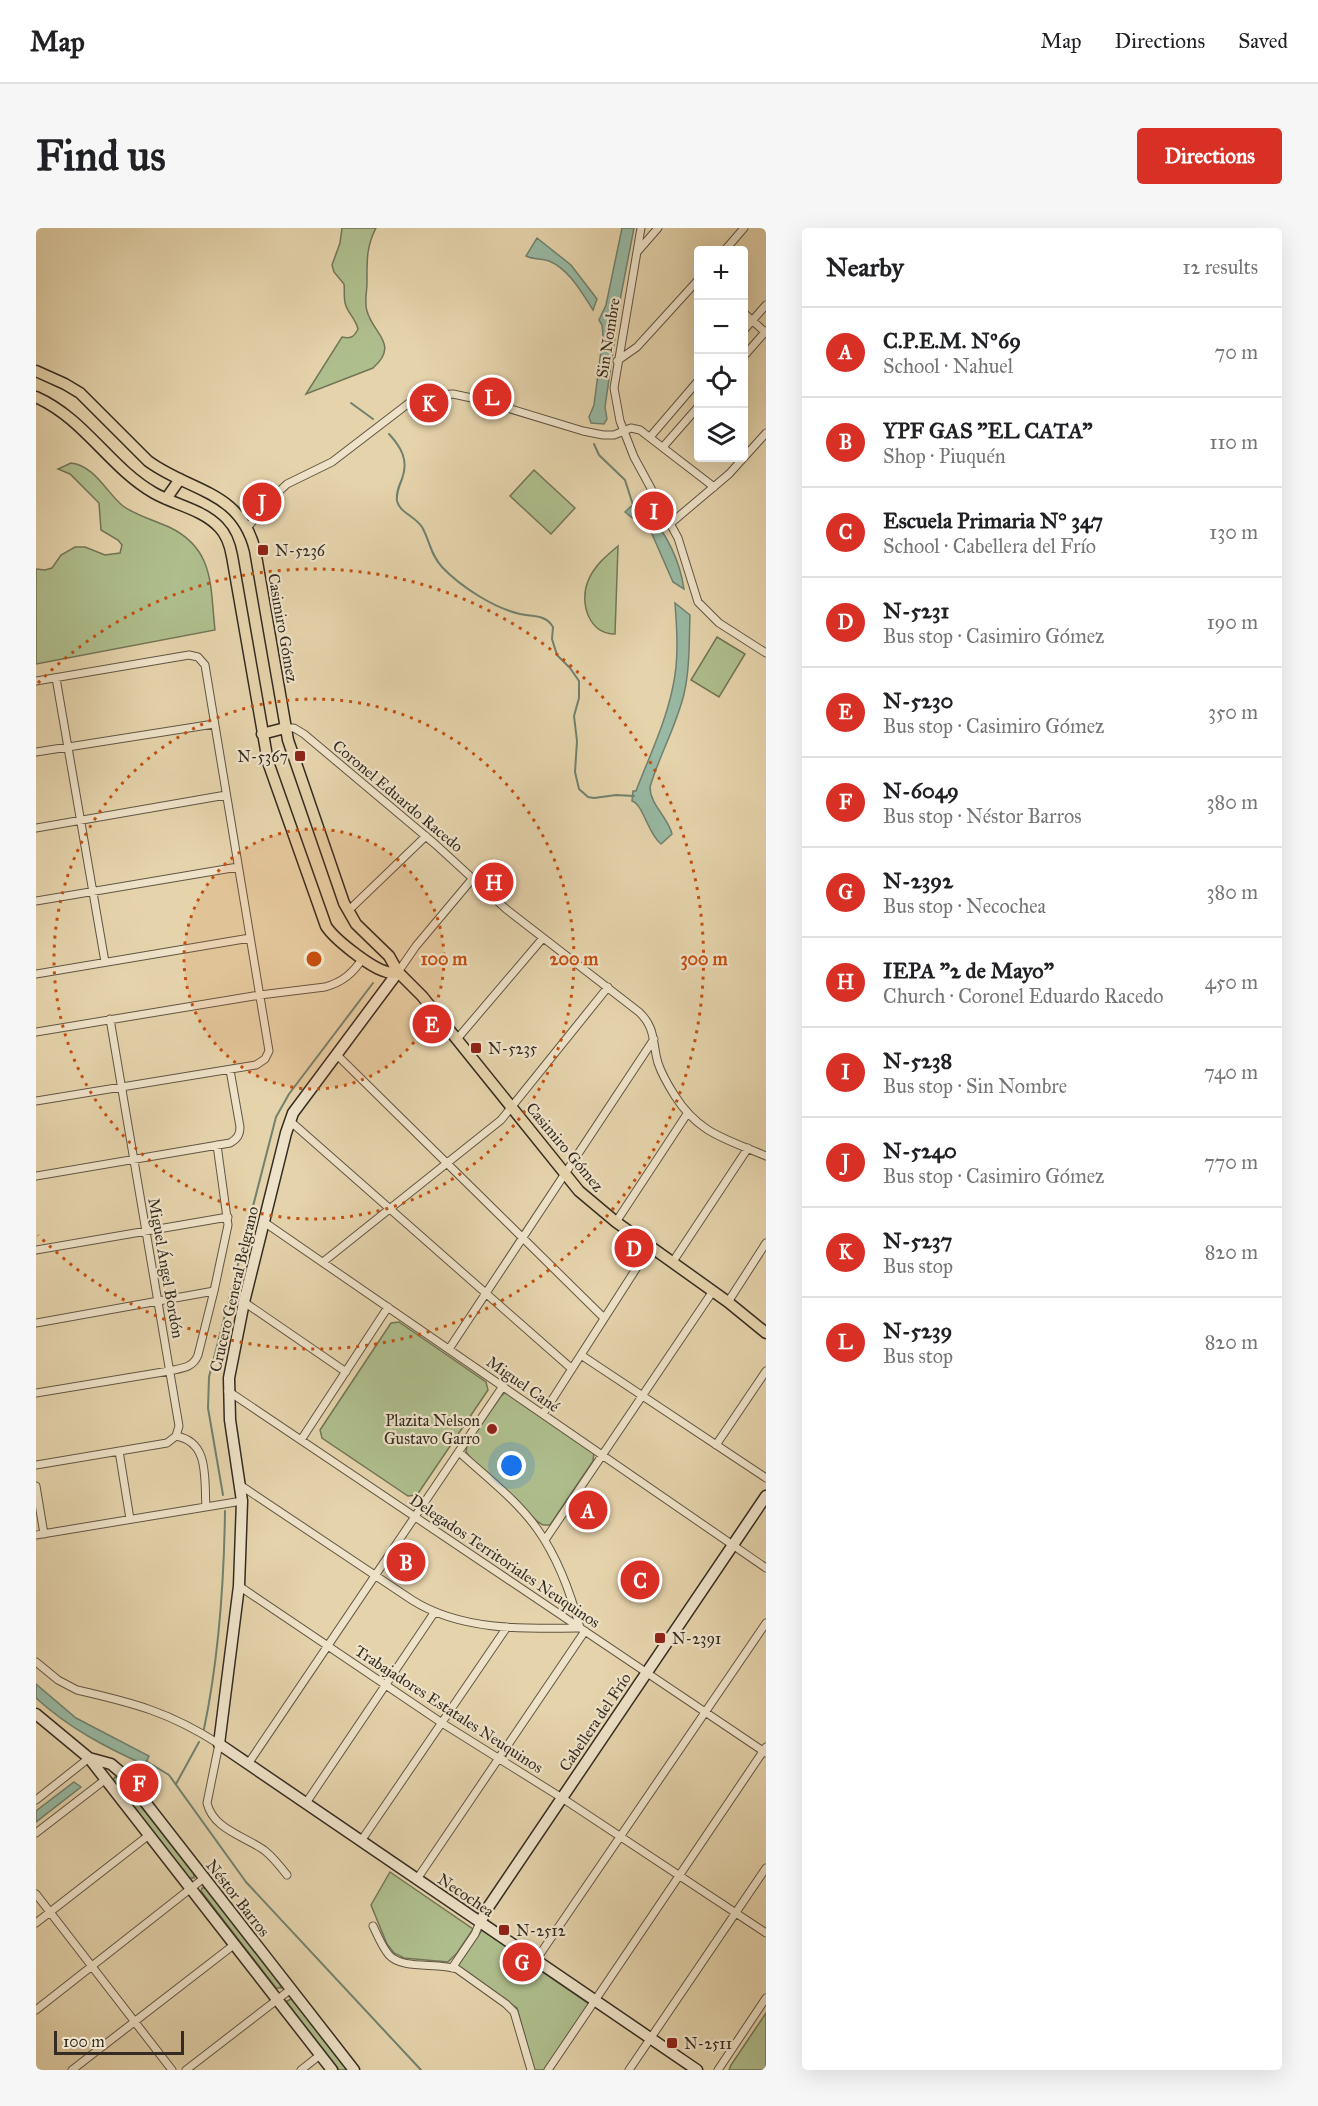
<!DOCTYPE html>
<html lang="en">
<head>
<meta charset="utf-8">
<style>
  :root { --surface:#fff; --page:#f6f6f6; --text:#202124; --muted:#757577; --line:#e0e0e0; --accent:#d93025 }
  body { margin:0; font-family:"IM FELL Great Primer",serif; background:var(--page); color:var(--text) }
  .controls { position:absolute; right:18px; top:18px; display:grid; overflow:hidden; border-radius:6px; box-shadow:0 6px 24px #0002 }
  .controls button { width:54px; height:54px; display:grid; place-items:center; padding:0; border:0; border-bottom:2px solid var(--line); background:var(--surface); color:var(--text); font:30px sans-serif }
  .scale { position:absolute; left:18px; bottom:15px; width:130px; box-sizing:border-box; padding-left:6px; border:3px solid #342c22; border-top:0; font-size:16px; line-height:21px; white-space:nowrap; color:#342c22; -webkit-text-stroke:4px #eee2c8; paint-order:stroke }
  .you { position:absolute; left:476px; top:1238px; width:21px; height:21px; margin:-15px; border:4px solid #fff; border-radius:50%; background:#1a73e8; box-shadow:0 0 0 9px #1a73e833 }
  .badge { display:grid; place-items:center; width:39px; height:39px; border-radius:50%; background:var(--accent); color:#fff; font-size:20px; font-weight:700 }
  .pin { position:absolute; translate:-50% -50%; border:3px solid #fff; box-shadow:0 2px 6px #0006 }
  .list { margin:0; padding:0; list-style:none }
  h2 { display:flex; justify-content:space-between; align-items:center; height:78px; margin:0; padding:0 24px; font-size:26px }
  h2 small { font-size:20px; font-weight:400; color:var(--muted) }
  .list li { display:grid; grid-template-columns:39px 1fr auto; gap:18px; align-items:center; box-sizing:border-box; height:90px; padding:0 24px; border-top:2px solid var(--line) }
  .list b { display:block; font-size:22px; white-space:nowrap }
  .list p { margin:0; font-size:20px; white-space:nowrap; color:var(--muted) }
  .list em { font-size:20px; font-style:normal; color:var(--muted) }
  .icon { flex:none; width:33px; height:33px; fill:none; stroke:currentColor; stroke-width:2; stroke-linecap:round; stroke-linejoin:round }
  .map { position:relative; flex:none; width:730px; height:1842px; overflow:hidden; border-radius:6px }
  header { display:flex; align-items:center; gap:36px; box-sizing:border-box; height:84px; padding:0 30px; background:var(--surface); border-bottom:2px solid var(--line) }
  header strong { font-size:28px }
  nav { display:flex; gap:33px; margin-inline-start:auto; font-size:21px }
  .intro { display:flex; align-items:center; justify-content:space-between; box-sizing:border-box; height:144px; padding:0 36px }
  h1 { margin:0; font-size:42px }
  .button { padding:15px 27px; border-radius:6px; background:var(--accent); color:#fff; font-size:21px; font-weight:700 }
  main { display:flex; gap:36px; padding:0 36px }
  aside { flex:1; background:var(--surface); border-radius:6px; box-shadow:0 6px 24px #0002 }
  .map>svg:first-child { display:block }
  .green { fill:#afbe8d; stroke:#727558; stroke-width:1.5 }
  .water { fill:#98b9a3; stroke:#70816f; stroke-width:1.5 }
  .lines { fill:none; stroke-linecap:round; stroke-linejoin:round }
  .stream { stroke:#70816f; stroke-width:2 }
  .street-casing { stroke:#605644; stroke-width:9 }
  .secondary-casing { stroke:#342c22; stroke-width:13 }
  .primary-casing { stroke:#342c22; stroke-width:13 }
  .street { stroke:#eee2c8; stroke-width:7 }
  .secondary { stroke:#eee2c8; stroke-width:10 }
  .primary { stroke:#e5d3ab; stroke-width:10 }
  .ring { fill:none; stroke:#c45010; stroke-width:3; stroke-dasharray:3 6 }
  .poi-dot { fill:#8f2418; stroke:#eee2c8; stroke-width:2 }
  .labels { text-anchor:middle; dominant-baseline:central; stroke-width:4.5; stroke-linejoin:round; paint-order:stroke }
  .street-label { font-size:16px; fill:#342c22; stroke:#eee2c8 }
  .poi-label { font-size:16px; fill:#342c22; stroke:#eee2c8; text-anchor:start }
  .centre { fill:#c45010; stroke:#eee2c8; stroke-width:3 }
  .ring-label { font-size:18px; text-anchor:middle; font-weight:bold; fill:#c45010; stroke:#eee2c8; stroke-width:4.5; stroke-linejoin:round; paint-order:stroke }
</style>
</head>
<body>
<header>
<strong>Map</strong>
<nav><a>Map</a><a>Directions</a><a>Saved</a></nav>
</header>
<div class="intro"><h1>Find us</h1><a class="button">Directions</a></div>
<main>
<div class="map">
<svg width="730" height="1842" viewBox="0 0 730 1842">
  <rect width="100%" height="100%" fill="#e5d3ab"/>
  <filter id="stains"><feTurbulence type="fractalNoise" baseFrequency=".00333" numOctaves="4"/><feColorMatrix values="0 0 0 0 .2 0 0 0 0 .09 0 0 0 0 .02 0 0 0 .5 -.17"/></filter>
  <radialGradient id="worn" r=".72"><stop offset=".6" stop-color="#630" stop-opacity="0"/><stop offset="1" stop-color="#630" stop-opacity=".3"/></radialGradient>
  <path class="green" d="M306,0H340C330,19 331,34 331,55C331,64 328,74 331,83C337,106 364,116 337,140L270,166L306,109C315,111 318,109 322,101C320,92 313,86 310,78C307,70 309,64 308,56L298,44L296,37L304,15Z
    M35,235C59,238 70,264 87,278C101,288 118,292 133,299C179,321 174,358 179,402L0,436V341L9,342L16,340L25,327L39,319H49L69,327L84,325L86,317L82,312L65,302L63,275L34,246L22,241Z
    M498,242L539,280L515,306L474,268Z
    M582,318L579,406C553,406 543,375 552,353C558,338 570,328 582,318Z
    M681,409L709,426L683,469L655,452Z
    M363,1094L450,1154L452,1162L381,1267L372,1268L286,1210L284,1202L355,1095Z
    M470,1164L558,1224L557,1233L514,1297H507L502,1294L434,1230L430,1224L431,1217L465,1168Z
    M79,1549L83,1550L158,1646V1650H153L77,1552Z
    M354,1644L437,1701L421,1725L412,1734L368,1730L358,1725L351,1716L335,1677Z
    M166,1660H170L244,1756L245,1760H240L165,1663Z
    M446,1702L553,1776L508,1842H498L481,1780L421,1739Z
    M255,1771L257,1772L311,1842H303L252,1776L251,1773Z
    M730,1785V1842H693L695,1837Z"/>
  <path class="water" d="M586,0H598L585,67L569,179L571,191L568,196L555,195L553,189L558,177L567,107L566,97L563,92L570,77Z
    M501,10L535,37L561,71L557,82C546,65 533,41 513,33C505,30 498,32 490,28Z
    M602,272C625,297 643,326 648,361L637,354L616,306L589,284Z
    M639,375L654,387C653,413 654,440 648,466C640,499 623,528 614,559C614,577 632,589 636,606L625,616C612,606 607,576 596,573L597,563H600C613,529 630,494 637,458C643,431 641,402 639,375Z
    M0,1456L40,1490L113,1528L109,1537C69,1519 33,1500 0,1470Z
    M38,1554L45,1559L0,1594V1583Z"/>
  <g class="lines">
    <path class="stream" d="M315,175L337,191
      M353,206C365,219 373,232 366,251C363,258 360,265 361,273C364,285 379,288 386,299C394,313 394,326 406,339C425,359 458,380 484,386C497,389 509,386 517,399L516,411L521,427L534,440L543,453V470L538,488L541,513L539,544L543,561L552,569L558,570L580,567L598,568
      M558,216L563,227L589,252L597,277
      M187,1267L172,1180L173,1149L240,889L253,866L337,755
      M168,1501C183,1429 188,1356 189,1283
      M110,1533L133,1547L210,1654L385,1842
      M140,1556L163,1514"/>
    <g class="street-casing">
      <path id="street" d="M605,0L578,160L584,193L598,229L642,310L662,374L683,395L730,425
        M689,22L708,0
        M602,23L622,0
        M708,85L730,105
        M708,102L730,77
        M708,128L730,103
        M581,133L601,119L662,52
        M614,209L662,153
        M627,219L662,179
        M635,295L693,246L730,205
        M211,300L237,269L251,256L296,234L373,175L394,167L417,166L445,172L547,203L567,207H578L595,200L604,202L678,259
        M20,450L69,734
        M0,453L153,427L162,429L169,437L233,823L229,831L220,837L0,873
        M249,500H258L268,506L399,616L470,681L603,784C620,800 616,814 622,835C626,847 632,857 639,868C663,906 691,911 730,928
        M0,524L178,496
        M0,600L190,567
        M0,673L202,639
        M312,683L390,608
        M362,744L380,718L437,650
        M0,746L214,710
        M74,791L143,1198L140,1208
        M0,804L224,767L289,759C307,754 317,745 327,730
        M421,811L507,710
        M301,827L568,1090
        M254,893L536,1141
        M0,948L194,915C201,911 204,907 204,899L194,842
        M228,994L730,1340
        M580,994L651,886
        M0,1022L192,989
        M287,1034L465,892L572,759
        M636,1035L712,920
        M208,1074L310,1144
        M692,1074L730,1015
        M0,1095L178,1063
        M413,1121L618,811
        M545,1127L730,1250
        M192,1163L730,1525
        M0,1165L133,1143C146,1140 157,1140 162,1127L178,1063L192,997L181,917
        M507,1186L614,1019
        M140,1208C174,1214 168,1251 170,1279
        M265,1212L352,1079
        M680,1217L730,1143
        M83,1223L94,1291
        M0,1237L131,1215L140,1208
        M204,1257L376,1372C425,1403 489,1401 544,1400C535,1366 523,1332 502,1302C481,1272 450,1249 423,1224
        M0,1258L8,1306
        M0,1307L206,1273
        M509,1312L677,1063
        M203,1358L406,1495L526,1570L730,1705
        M0,1434L22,1452L41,1462C98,1475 133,1484 183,1516L171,1575C177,1601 208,1608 228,1622C237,1629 244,1638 251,1647
        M212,1536L467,1158
        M0,1572L53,1530
        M270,1575L398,1385
        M0,1605L70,1551
        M325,1613L471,1399
        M381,1651L549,1403
        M0,1666L136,1842
        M0,1695L113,1607
        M337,1698C342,1708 346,1719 353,1727C366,1742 402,1734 421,1741L470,1776L478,1784L495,1842
        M500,1732L730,1395
        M416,1740L439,1706L444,1694
        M0,1782L168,1650
        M36,1842L199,1716
        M150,1842L255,1761
        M265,1842L284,1827
        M512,1842L730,1519
        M593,1842L730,1640
        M682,1842L730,1770"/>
    </g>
    <g class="secondary-casing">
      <path id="secondary" d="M362,744L257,885L250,905L208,1074L193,1150L194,1192L206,1273L203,1358L183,1516L661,1842
        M0,1486L53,1530L296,1842
        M53,1530L75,1536L88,1547L318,1842
        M444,1694L453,1678L730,1268"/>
    </g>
    <g class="primary-casing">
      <path id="primary" d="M0,143L29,156L44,165L112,233C154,264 204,262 219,322L252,512L308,675L320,696L353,728L362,744L386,768L543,963L580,994L692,1074L730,1105
        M0,169C49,191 73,239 118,265C139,277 166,281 183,299C191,307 194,317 196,328L232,534L290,698C298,711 333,738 348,743C352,745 357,745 362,744
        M130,271L144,251
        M226,506L249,500"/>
    </g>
    <use href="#street" class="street"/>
    <use href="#secondary" class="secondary"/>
    <use href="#primary" class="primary"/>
  </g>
  <circle cx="278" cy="731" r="130" fill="#c45010" fill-opacity=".12"/>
  <g class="ring">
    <circle cx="278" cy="731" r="130"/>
    <circle cx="278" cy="731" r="260"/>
    <path d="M2 455A390 390 0 1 1 2 1007"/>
  </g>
  <g class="poi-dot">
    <rect x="221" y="316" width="12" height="12" rx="3"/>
    <rect x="258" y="522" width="12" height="12" rx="3"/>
    <rect x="434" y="814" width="12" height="12" rx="3"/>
    <circle cx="456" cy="1201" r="6"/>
    <rect x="618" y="1404" width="12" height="12" rx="3"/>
    <rect x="462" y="1696" width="12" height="12" rx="3"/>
    <rect x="630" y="1809" width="12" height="12" rx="3"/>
  </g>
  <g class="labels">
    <g class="street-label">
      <text transform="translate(572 110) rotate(-81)">Sin Nombre</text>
      <text transform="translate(247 400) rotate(80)">Casimiro Gómez</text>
      <text transform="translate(362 568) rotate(40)">Coronel Eduardo Racedo</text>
      <text transform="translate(529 919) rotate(50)">Casimiro Gómez</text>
      <text transform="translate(130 1040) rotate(80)">Miguel Ángel Bordón</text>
      <text transform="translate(198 1061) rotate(-77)">Crucero General Belgrano</text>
      <text transform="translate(487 1156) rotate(35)">Miguel Cané</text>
      <text transform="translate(469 1333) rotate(34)">Delegados Territoriales Neuquinos</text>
      <text transform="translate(413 1481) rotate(33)">Trabajadores Estatales Neuquinos</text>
      <text transform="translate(559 1494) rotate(-56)">Cabellera del Frío</text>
      <text transform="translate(430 1667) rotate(34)">Necochea</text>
      <text transform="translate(202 1670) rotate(52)">Néstor Barros</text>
    </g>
    <g class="poi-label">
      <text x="239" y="322">N-5236</text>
      <text x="252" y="528" text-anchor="end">N-5367</text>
      <text x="452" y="820">N-5235</text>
      <text x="444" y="1192" text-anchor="end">Plazita Nelson<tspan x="444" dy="18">Gustavo Garro</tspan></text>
      <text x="636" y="1410">N-2391</text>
      <text x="480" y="1702">N-2512</text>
      <text x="648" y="1815">N-2511</text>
    </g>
  </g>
  <circle cx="278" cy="731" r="9" class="centre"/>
  <g class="ring-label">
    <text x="408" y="737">100 m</text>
    <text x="538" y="737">200 m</text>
    <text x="668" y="737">300 m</text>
  </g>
  <rect width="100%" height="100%" filter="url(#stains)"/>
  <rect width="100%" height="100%" fill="url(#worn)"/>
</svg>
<div class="controls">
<button>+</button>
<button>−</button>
<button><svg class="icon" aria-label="locate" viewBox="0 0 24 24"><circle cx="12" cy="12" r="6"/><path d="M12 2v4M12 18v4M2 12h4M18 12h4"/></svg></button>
<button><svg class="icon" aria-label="layers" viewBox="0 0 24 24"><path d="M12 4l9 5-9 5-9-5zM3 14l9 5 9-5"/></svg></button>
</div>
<div class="scale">100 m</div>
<div class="you"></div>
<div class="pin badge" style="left:552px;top:1282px">A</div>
<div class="pin badge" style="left:370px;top:1334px">B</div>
<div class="pin badge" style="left:604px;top:1352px">C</div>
<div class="pin badge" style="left:598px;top:1020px">D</div>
<div class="pin badge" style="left:396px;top:796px">E</div>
<div class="pin badge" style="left:103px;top:1555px">F</div>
<div class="pin badge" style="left:486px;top:1734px">G</div>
<div class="pin badge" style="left:458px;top:654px">H</div>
<div class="pin badge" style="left:618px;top:283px">I</div>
<div class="pin badge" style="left:226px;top:274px">J</div>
<div class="pin badge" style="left:393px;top:175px">K</div>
<div class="pin badge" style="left:456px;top:169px">L</div>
</div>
<aside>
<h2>Nearby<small>12 results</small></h2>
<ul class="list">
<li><span class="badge">A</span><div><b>C.P.E.M. Nº69</b><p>School · Nahuel</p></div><em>70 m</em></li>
<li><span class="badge">B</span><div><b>YPF GAS &quot;EL CATA&quot;</b><p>Shop · Piuquén</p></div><em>110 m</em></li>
<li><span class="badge">C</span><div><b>Escuela Primaria N° 347</b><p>School · Cabellera del Frío</p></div><em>130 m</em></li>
<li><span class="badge">D</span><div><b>N-5231</b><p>Bus stop · Casimiro Gómez</p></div><em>190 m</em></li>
<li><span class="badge">E</span><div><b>N-5230</b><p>Bus stop · Casimiro Gómez</p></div><em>350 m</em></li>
<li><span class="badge">F</span><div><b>N-6049</b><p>Bus stop · Néstor Barros</p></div><em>380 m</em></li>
<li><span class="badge">G</span><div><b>N-2392</b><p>Bus stop · Necochea</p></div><em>380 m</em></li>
<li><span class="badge">H</span><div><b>IEPA &quot;2 de Mayo&quot;</b><p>Church · Coronel Eduardo Racedo</p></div><em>450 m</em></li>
<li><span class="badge">I</span><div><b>N-5238</b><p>Bus stop · Sin Nombre</p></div><em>740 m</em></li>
<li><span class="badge">J</span><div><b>N-5240</b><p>Bus stop · Casimiro Gómez</p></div><em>770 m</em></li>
<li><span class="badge">K</span><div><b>N-5237</b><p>Bus stop</p></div><em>820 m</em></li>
<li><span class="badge">L</span><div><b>N-5239</b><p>Bus stop</p></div><em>820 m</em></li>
</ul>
</aside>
</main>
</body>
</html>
